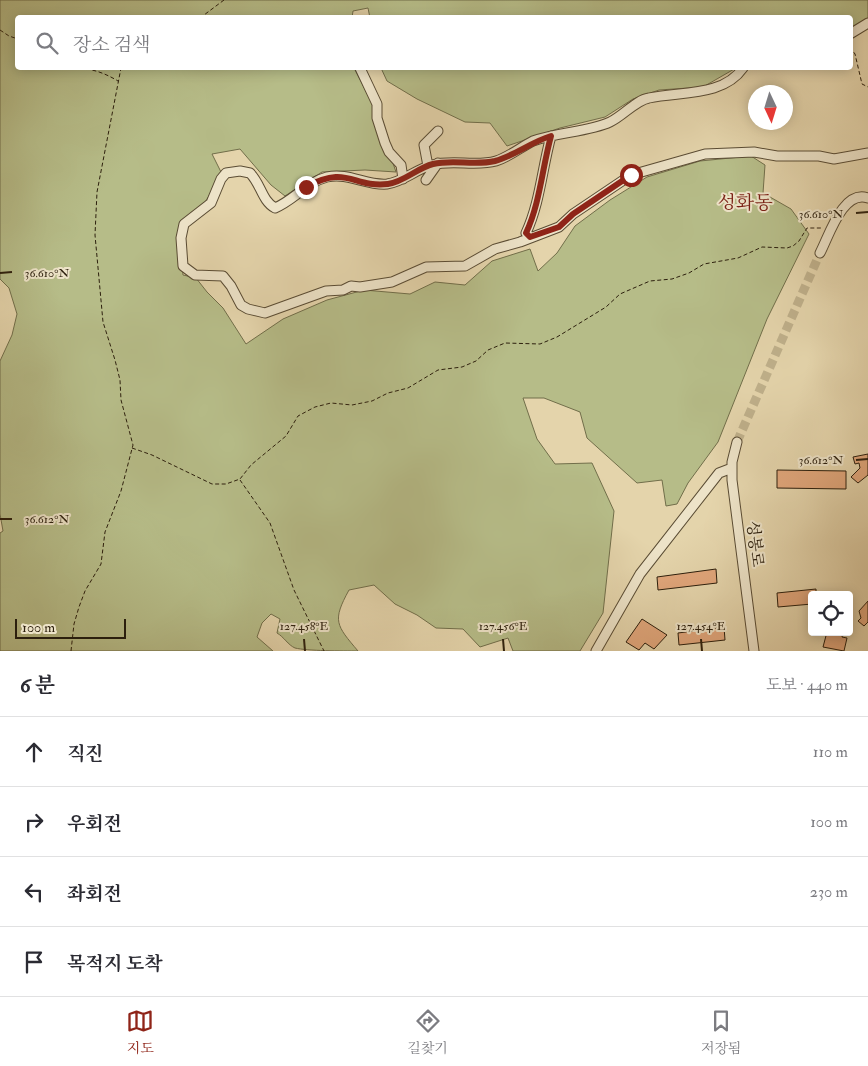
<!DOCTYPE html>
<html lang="ko">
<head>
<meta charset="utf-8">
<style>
  :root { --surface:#fff; --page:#f7f7f7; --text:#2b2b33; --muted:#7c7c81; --line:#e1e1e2; --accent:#8f2418 }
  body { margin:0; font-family:"IM FELL Double Pica","Noto Serif KR",serif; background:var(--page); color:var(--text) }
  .controls { position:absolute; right:15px; bottom:15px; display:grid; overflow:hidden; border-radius:5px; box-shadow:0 2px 12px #0003 }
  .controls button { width:45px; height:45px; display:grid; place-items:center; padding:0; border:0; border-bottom:1px solid var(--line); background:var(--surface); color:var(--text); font:25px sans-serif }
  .compass { position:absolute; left:748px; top:85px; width:45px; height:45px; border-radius:50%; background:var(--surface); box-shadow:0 2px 12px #0003; rotate:176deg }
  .scale { position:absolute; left:15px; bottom:12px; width:111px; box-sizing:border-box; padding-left:5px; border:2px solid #2c1f0d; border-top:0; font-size:14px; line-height:18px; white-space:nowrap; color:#2c1f0d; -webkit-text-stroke:4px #ede3c8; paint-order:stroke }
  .stop { position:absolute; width:15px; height:15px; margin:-11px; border:4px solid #8f2418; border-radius:50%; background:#fff }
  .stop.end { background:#8f2418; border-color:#fff; box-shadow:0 1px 5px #0008 }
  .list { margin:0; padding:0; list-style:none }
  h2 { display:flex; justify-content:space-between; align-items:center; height:65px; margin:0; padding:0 20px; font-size:21px }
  h2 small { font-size:16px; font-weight:400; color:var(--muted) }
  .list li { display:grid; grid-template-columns:32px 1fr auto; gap:15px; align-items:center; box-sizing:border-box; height:70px; padding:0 20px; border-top:1px solid var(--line) }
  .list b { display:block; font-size:19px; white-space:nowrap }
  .list em { font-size:16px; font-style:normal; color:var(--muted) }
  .icon { flex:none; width:28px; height:28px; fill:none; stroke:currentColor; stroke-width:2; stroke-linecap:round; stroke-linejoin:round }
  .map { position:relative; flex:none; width:868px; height:651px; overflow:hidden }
  .search { position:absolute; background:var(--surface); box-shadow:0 2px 12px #0003; left:15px; right:15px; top:15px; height:55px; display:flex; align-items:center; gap:12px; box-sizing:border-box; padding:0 18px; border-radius:5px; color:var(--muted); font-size:19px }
  .sheet { height:345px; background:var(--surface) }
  nav { display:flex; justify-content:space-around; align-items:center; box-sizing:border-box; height:70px; border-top:1px solid var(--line); background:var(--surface); font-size:14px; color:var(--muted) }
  nav a { display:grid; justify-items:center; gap:2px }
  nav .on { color:var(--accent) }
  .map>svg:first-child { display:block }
  .green { fill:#b6bc88; stroke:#716e4a }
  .building { fill:#e1a77c; stroke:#2c1f0d }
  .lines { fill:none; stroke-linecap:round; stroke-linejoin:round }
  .minor-tunnel { stroke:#bfb08b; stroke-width:9; stroke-dasharray:9 4.5; stroke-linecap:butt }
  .minor-casing { stroke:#5a4c34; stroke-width:11 }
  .path { stroke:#2c1f0d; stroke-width:1; stroke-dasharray:4 2.5; stroke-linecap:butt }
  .minor { stroke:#ede3c8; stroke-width:9 }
  .route { stroke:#8f2418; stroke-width:6 }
  .ticks { fill:none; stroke:#2c1f0d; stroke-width:2 }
  .labels { text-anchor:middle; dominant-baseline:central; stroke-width:4; stroke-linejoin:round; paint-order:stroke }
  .street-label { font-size:16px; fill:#2c1f0d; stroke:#ede3c8 }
  .quarter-label { font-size:19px; fill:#7a1f14; stroke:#ede3c8 }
  .ticks-label { font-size:12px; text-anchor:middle; fill:#2c1f0d; stroke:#ede3c8; stroke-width:4; stroke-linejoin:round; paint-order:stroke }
</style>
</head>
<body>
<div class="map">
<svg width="868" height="651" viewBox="0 0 868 651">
  <rect width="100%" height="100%" fill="#e4d4ab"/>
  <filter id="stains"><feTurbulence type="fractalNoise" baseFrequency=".004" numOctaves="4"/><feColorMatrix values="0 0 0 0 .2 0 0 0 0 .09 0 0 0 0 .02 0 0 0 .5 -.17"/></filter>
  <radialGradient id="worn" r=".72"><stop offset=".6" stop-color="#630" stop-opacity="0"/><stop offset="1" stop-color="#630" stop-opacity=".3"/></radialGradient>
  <path class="green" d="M0,0H868V19L851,28L850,18H370L368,8L353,11L352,18H18V68H354L373,105L396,172L365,170L322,172L285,196L271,185L240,149L212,154L222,174L204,204L179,229L183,275L196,278L207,292L223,308L246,344L283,319L327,300L364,290L410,294L435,282L465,285L492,261L530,249L538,271L557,253L575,226L610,200L647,177L700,161L751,156L765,165L763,193L791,209L809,234L767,319L718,442L688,483L677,504L666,506L662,480L637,483L587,438L580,412L544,398H523L537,439L555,464L592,463L614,511L603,613L580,651H513L508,638L480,647L463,629L436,628L417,615L395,604L374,585L349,590C332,621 336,625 358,651C343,651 307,651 295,648C288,645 284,637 277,633L280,619L271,614L262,623L257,637L273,651H0V533L3,531L0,514V361L12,335L17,314L9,288L0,279Z
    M381,68H736L703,87L659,90L633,99L605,117L560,128L507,146L490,123L465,122L417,99L387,81Z"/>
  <path class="building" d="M868,454V475L858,483L851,477L860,468L859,463L855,464L853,457Z
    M777,470L846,471V489L777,488Z
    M716,569L717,583L658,590L657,577Z
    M816,589V595H812V604L778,607L777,593Z
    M868,601V622L864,626L858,621L861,618L859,611Z
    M642,619L667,635L654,649L645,643L639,650L626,642Z
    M724,627L725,640L679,645L678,633Z
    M827,632H843L842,637L847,638L844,651L823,647Z"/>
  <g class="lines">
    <path class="minor-tunnel" d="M737,442L820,253"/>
    <g class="minor-casing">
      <path id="minor" d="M850,34L868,23
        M360,68L377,104V118L385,143L389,152L401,165L403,179
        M743,68C723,97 680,91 649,98C636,100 623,116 610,122C589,132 557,132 533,141C521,147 509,157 496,161C475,167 453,159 432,165C416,169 403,182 387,184C367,186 348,172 327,177C307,182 293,201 275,208C262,201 261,184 250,173L240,171L226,173L221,179L211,203L184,224L181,238L183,266L195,275L223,276L231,286L241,305L248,309L265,313L326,291L343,290L351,286L360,287L392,282L426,267L465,266L495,249L520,242L559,227L573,214L631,175L705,154L754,152L777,156H819L834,159L868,153
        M428,166L424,145L438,131
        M426,180L438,163
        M530,237L526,233C540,203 542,169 551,136
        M820,253C829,236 843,189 868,198
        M737,442L732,462V480L754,651
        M596,651L640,574L719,473L732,468"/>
    </g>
    <path class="path" d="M200,18L224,0
      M0,30L9,36L18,39
      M850,47L855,54L862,84L868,87
      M73,68C90,68 103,72 118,81
      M132,448L152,455L212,484H226L240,479L251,465L286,436L298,416L315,407L331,403L352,405L372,401L388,393L408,388L438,370L462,367L476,361L488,350L505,343L540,344L557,337L606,307L620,294L650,281L672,279L689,273L704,264L738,258L762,247L787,248L793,246L799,241L807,228H822
      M240,480L270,523L294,590L324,651
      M71,651L74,624L79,607L85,591L101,564L105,532L121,491L133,445L121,400L120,380L115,360L103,322L95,235L97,192L121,68"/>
    <use href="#minor" class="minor"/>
  </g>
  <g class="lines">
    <path class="route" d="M306,187C348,164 352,188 388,184C404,182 417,168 433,164C454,159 474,166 495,161C514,156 531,142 551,136C542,169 540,203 526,233L530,237L559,227L573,214L631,175"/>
  </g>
  <path class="ticks" d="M856,213L868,212M0,273L12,272M856,460L868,459M0,519H12M304,639L305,651M503,639L504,651M701,639L702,651"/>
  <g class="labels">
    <g class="street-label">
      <text transform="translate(755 544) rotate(83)">성봉로</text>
    </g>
    <g class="quarter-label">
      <text x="745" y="203">성화동</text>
    </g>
  </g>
  <g class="ticks-label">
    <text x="821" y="218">36.610°N</text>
    <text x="47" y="277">36.610°N</text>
    <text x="821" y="464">36.612°N</text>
    <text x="47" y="523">36.612°N</text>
    <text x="304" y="630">127.458°E</text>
    <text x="503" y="630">127.456°E</text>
    <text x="701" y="630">127.454°E</text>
  </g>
  <rect width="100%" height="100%" filter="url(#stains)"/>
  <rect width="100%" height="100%" fill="url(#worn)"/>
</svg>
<div class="controls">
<button><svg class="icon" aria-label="locate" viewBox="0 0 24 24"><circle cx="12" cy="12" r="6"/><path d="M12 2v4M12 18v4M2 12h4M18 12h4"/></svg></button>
</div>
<svg class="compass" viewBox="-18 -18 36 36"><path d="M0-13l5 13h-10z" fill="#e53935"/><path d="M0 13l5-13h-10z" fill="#7c7c81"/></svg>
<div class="scale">100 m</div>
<div class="stop" style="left:631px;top:175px"></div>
<div class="stop end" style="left:306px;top:187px"></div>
<div class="search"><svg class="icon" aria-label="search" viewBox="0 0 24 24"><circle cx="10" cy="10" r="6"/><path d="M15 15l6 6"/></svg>장소 검색</div>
</div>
<section class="sheet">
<h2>6 분<small>도보 · 440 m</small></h2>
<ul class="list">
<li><svg class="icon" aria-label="ahead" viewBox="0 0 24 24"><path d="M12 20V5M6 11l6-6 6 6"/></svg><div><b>직진</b></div><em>110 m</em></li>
<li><svg class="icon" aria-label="right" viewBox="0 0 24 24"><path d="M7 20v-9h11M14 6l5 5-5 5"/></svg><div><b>우회전</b></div><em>100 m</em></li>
<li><svg class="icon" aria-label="left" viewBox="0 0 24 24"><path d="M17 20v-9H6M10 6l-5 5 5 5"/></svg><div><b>좌회전</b></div><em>230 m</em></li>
<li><svg class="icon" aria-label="arrive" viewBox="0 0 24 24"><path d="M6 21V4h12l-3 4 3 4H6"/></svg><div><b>목적지 도착</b></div></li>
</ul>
</section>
<nav>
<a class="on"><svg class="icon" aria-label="map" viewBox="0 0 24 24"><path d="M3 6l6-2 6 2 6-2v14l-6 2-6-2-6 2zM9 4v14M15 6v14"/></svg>지도</a>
<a><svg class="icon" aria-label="directions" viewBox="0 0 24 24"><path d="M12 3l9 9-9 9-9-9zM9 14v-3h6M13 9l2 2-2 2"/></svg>길찾기</a>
<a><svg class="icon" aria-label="saved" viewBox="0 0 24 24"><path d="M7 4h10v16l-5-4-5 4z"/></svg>저장됨</a>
</nav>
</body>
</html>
